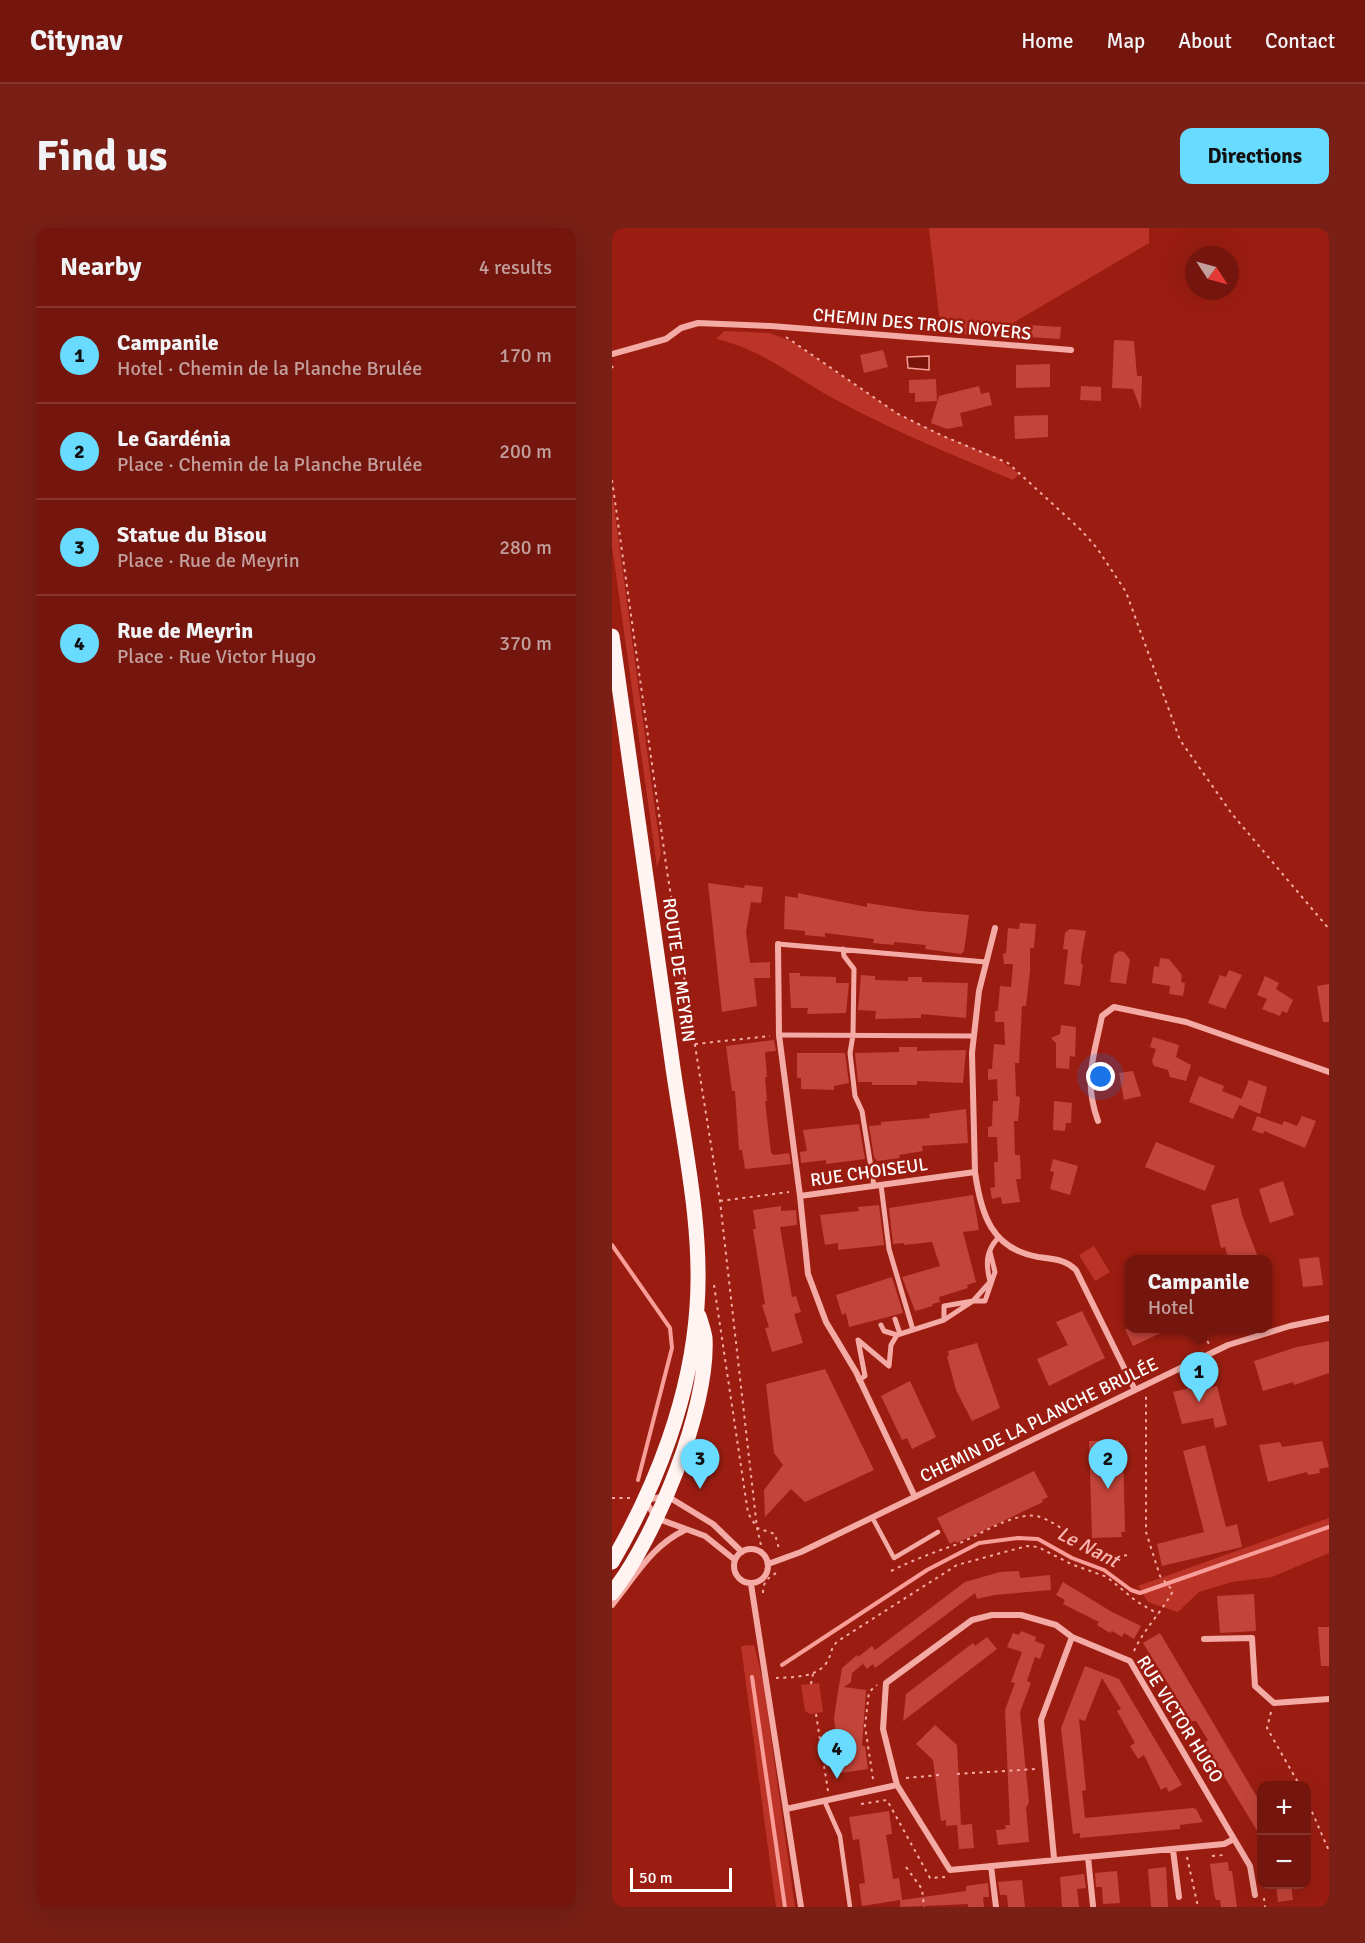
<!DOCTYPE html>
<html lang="en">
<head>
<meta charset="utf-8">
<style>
  :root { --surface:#74160d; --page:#791f16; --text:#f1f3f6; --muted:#c29f9d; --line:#86352e; --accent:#68dbff }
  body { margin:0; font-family:Signika,sans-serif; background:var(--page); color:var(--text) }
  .controls { position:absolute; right:18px; bottom:18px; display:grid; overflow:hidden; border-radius:12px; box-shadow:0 6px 24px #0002 }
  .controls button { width:54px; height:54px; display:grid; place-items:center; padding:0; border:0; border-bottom:2px solid var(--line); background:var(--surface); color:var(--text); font:30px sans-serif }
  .compass { position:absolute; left:573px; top:18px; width:54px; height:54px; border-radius:50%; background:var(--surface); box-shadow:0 6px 24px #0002; rotate:126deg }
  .scale { position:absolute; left:18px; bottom:15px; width:102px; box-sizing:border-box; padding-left:6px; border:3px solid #fff; border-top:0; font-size:16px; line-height:21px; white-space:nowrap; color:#fff; -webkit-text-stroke:4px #9b1d11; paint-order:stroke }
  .you { position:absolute; left:489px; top:849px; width:21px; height:21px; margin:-15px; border:4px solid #fff; border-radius:50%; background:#1a73e8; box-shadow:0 0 0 9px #1a73e833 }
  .badge { display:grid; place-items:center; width:39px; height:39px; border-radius:50%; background:var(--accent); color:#111; font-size:20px; font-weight:700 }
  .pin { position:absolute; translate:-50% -50px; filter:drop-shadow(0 2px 3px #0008) }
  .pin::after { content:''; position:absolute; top:32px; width:21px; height:18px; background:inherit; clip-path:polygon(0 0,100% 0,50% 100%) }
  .popup { position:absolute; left:513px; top:1027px; width:147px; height:78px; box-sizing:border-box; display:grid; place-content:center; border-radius:12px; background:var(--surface); filter:drop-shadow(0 2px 4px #0005); font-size:20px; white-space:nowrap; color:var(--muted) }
  .popup b { font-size:22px; color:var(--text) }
  .popup::after { content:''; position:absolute; left:50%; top:100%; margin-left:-12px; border:12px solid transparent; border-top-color:var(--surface) }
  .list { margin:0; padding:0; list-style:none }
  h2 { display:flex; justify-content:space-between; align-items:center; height:78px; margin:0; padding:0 24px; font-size:26px }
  h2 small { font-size:20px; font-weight:400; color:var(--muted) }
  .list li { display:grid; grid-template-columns:39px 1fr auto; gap:18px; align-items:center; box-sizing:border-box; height:96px; padding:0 24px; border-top:2px solid var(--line) }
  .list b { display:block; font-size:22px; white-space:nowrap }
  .list p { margin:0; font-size:20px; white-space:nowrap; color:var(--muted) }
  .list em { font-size:20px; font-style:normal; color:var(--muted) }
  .map { position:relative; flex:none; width:717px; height:1679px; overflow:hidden; border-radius:12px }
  header { display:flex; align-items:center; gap:36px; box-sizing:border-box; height:84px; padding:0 30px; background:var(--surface); border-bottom:2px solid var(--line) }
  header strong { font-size:28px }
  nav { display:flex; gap:33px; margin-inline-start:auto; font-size:21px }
  .intro { display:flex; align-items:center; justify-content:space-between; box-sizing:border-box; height:144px; padding:0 36px }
  h1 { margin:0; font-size:42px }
  .button { padding:15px 27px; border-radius:12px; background:var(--accent); color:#111; font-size:21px; font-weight:700 }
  main { display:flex; gap:36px; padding:0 36px }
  aside { flex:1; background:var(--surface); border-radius:12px; box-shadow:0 6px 24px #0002 }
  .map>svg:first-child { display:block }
  .green { fill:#bc3327 }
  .water { fill:#77150a; stroke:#f89d97; stroke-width:1.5 }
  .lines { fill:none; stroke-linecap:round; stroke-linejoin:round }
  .stream { stroke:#f89d97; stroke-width:4 }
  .building { fill:#c3443a }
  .path { stroke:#f4aba5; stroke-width:2; stroke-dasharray:3 4.5; stroke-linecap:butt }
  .service { stroke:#f4aba5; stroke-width:4.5 }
  .pedestrian { stroke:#f4aba5; stroke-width:5 }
  .minor { stroke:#f4aba5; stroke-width:6 }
  .primary { stroke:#fff4f2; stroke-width:15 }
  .labels { text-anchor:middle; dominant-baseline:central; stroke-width:5; stroke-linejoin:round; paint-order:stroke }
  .street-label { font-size:18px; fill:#fff; stroke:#9b1d11 }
  .water-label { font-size:20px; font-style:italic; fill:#fbb7b2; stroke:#9b1d11 }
</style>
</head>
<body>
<header>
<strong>Citynav</strong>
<nav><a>Home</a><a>Map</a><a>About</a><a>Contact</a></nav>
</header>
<div class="intro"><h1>Find us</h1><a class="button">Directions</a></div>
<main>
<aside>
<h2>Nearby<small>4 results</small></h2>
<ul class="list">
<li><span class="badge">1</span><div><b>Campanile</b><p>Hotel · Chemin de la Planche Brulée</p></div><em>170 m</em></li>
<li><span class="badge">2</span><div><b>Le Gardénia</b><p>Place · Chemin de la Planche Brulée</p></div><em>200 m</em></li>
<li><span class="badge">3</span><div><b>Statue du Bisou</b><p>Place · Rue de Meyrin</p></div><em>280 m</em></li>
<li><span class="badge">4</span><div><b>Rue de Meyrin</b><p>Place · Rue Victor Hugo</p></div><em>370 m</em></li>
</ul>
</aside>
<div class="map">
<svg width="717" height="1679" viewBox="0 0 717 1679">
  <rect width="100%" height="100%" fill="#9b1d11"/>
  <path class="green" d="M317,0H537V15L379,108L329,105Z
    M112,103L157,105L179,113L286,186L331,208L386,230L407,246L401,252C343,228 286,205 230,175C187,153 153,122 104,111Z
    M0,264L49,626L45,639L0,318Z
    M482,1018L498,1044L483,1053L467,1027Z
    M717,1290V1325L660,1349L620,1354L587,1364L566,1384L536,1374L526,1358Z
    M142,1417L151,1453L183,1679H164L129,1418Z
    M207,1455L211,1484L198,1486L193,1483L189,1457Z"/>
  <path class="water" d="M317,128V142L296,140L295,129Z"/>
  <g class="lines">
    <path class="stream" d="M0,1017L58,1100L60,1120L26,1252
      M170,1437L315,1342L367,1315L406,1310L426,1311L460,1330L492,1342L519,1362L528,1365L717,1299
      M140,1449L173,1679"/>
  </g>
  <path class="building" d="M416,97L449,99L448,111L415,109Z
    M502,112L522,113L525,148H530L529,182L521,161L500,160Z
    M271,122L276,139L252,145L248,127Z
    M438,136V159L404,160V137Z
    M324,151L325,173L303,174V165H297V152Z
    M367,158L369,166L377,164L380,177L348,185L351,198L335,201L319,195L327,168Z
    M469,158L489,159V173L468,172Z
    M436,187V209L403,211L402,188Z
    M96,655L132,660L133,657L151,659L149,675L139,674L134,704L138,735L158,734V750H142L145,778L110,784Z
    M186,665L255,679V675L308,683L357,687L352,723L349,726L313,721L314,717L282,714V717L261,715L262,711L213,705V709L193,707V703L172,701L173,668L186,670Z
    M408,695L424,696L422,720H418V743L414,778H410L407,835H403L404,868L408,869L406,893H402L403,927H408L409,951H404L408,974L390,976L389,969L380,971L378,960L383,959L382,934H386L385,909H376V899L380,898L381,873H386L385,851L376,852V841H380L382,816L393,817L392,794H383V783H386L388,758L399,759L401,736H392L391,726L394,725L396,700L407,701Z
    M458,701L474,703L469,729V736H471L468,758L452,756L456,722L451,721L453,705Z
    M507,723L512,724L518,732L514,756L498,754L502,727Z
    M548,730L557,731L570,747L569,754L573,755L571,768L557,766L558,758L540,755L542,738L547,739Z
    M617,742L630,747L613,781L596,775L608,747L614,749Z
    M177,745H188V748L224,749V755H237L234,785L195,786L196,780H179Z
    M249,747L263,748V752L296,753V749H310V754L356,755L354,790L309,786V790L263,791L264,783L246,782Z
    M653,748L667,755L664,761L681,772L675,785L670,783L668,788L650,781L655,771L645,767Z
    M717,756V794H711L705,758Z
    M449,797L464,799L463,829L458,828L457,841L444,840V815L439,810L448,806Z
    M541,809L567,817L564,829L579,837L574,853L558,849L556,842L542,838L540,833L544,821L538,819Z
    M162,812L164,823L153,824L155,849H153L155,873H153L159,925L162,927L177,925L179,936L133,941L130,922H127L123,863H120L114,818Z
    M287,819H305V823L354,822L351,855L305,853V857H260V854H246L243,825L287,824Z
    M185,825H233L237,855L222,858V862L189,861V850H185Z
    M521,843L529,868L512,872L507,845Z
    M587,848L612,858L610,863L630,871L621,891L577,874Z
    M637,852L655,859L648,886L627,877Z
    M442,873L460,875L459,895H454L453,903L441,902Z
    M354,881L356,915L310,918L311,923L287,927L288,930L265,933L262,929L257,898L269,897V894L318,890L317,886Z
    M645,888L670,897L672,893L685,898L690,888L704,893L693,920L652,903L651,906L640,902Z
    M247,896L253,931L214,936V932L189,935L188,924L195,923L191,902Z
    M544,914L603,938L593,963L533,939Z
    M441,931L466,938L458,967L438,961L442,944L438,943Z
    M671,953L682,987L658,995L647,961Z
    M361,967L367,1002L351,1004L364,1054L355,1057L356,1060L327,1069L328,1074L320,1076L321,1078L303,1083L290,1049L328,1038L320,1014L292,1017V1015L281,1016L277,980Z
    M626,970L630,987L647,1032H617L613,1019L609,1020L599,977Z
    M267,977L272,1017L226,1022V1015L213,1017L208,987L247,983L246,979Z
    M169,978V983L184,982L185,997L168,999L180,1069L184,1068L189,1084L182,1086L191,1115L160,1124L153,1100L157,1099L150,1077L153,1076L141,1001H144L141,982Z
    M707,1029L711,1057L691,1059L687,1031Z
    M280,1049L291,1085L237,1099L234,1085L230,1087L224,1067Z
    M470,1083L493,1130L437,1158L425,1131L456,1117L444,1094Z
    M513,1101H557L521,1118Z
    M717,1113V1145L682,1157L681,1154L651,1163L642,1133L685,1119Z
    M365,1115L388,1180L360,1193L344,1162L335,1128H337L336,1123Z
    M213,1141L262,1242L193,1274L179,1261L153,1289L152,1262L171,1237L162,1225L154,1156Z
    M298,1153L324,1209L300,1221L295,1210L290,1212L269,1168Z
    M595,1156L596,1160L605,1158L615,1197L603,1200L601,1190L570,1196L561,1164Z
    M507,1212V1218L511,1217L513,1304H509L510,1309L480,1310L477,1213Z
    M710,1213L717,1239L707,1241L708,1245L696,1247L695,1244L656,1254L647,1217L668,1214L670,1219Z
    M593,1217L614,1299L625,1296L630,1319L550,1338L545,1316L592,1304L571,1223Z
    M422,1243L436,1269L430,1272L431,1274L345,1315L343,1313L338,1316L325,1290Z
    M407,1343L408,1350L438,1347L439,1362L382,1367L365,1371L363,1365L263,1440L261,1436L255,1441L246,1429L260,1418L263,1422L353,1354L388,1344Z
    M451,1354L500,1384L529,1398L522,1411L512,1405L510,1409L500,1403L498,1405L485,1397L487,1394L451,1376L453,1372L444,1367Z
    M642,1366L644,1403L608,1405L605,1368Z
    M706,1399H717V1438H709Z
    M409,1403L424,1409L423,1413L433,1417L428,1431L423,1429L415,1453L419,1455L408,1484L417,1574L414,1580L417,1614L386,1617L384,1602L394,1601L393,1597H398L393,1482L403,1455L399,1454L410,1424L395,1419L401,1405L407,1407Z
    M548,1405L645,1569L650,1566V1611L592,1515L596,1512L584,1493H579L531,1415Z
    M375,1409L385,1421L291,1493L294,1466L361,1415L363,1418Z
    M245,1427L251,1436L240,1445L239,1454L232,1459L254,1462L250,1518H253L256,1541L229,1545L222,1490L225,1470L230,1440Z
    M473,1438L507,1451L570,1557L557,1564L554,1559L549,1562L532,1527L526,1531L518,1518L523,1515L505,1483L509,1481L490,1450L473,1493L467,1491L474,1562L470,1563L473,1590L581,1580L584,1581L591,1594L568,1597V1601L468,1610V1605L461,1606L449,1500Z
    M323,1497L345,1517L349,1597L360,1596L362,1620L347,1621L345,1597L334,1598V1592L329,1593L321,1532L304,1516Z
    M277,1583L280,1606L274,1607L280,1644L281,1651L287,1650L290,1672L354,1663V1658L376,1655L377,1669H371L372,1679H356V1676L288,1679V1672L250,1678L247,1656L253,1655L247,1611L241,1612L237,1589Z
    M616,1634L617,1643H620L625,1679H609L608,1672H604L602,1666L598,1636Z
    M554,1639L556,1679H539L536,1641Z
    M505,1643L508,1675L491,1676L490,1659H484L483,1645Z
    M472,1646L474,1660L465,1661L467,1679H450L448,1649Z
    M410,1652L413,1679H396L395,1667H388L386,1654Z
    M664,1656H679L681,1672L666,1674Z"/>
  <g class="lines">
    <path class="path" d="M174,109L286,186L331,208L396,235L468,301L485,320L514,364L568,512L620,586L717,701
      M0,140L1,138
      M0,252L55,643L108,973L145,1300L151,1326
      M83,816L158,808
      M108,973L177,964
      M102,1057L136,1285L145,1300L163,1306L167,1321
      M588,1100L597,1116
      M0,1270H18
      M279,1343C301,1332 320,1325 343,1317C365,1309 405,1281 428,1289C466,1303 469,1332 518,1327
      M151,1365C151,1352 157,1349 168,1343
      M522,1423C532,1401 549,1385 561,1363L548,1348L534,1304V1166
      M164,1450C181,1449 205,1450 215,1434C220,1426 218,1420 226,1413L345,1337L415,1318L426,1319L459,1336L495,1349L524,1373L546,1386
      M199,1456L201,1446
      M659,1484L655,1500L688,1558
      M204,1486L216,1563
      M345,1546L424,1541
      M294,1550L328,1547
      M261,1551L253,1498L257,1464L265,1457
      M694,1570L717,1623
      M249,1576L275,1572L318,1650L333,1649
      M600,1628L612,1627
      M575,1629L586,1679
      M294,1639L310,1661L312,1679
      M652,1670L653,1679"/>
    <path class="service" d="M260,1289L282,1330L326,1304
      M212,1572L228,1608L238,1679"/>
    <path class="pedestrian" d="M166,716L374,734
      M231,721L232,728L242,741L241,807L238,825L243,868L250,883L262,958
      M167,807L362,808
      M269,957L277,1021L301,1102
      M283,1091L288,1106
      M332,1092L361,1073H373L383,1044L378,1024
      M269,1097L272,1103L285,1107
      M247,1152L253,1148L246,1112L277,1138L279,1117L285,1107L332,1092V1078L361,1073L378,1054C374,1037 373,1024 386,1010"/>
    <path class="minor" d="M0,126L54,111L69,100L86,95L159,98L459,122
      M166,716L167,807L188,968
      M486,893C471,851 482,829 490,788L502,779L574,794L717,844
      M363,944L360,825L367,763L383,700
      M303,1269L244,1144L214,1094L196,1046L188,968L363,944C369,987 380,1021 426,1029C441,1031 453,1031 464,1042L523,1162
      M122 1338a17 17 0 1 1 34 0a17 17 0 1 1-34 0Z
      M123,1332L93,1308L44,1290L33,1272L55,1268L101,1296L130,1324
      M156,1336L189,1324L616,1117L678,1098L717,1090
      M139,1356L189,1679
      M0,1377C23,1349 39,1318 73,1302
      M592,1411L640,1410L643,1458L662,1475L717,1471
      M285,1557L271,1501L274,1455L360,1392L380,1387H409L444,1397L460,1409L518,1433L622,1611
      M174,1581L285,1557L338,1642L612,1616L622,1611L638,1638L643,1667
      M561,1622L567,1669
      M476,1629L481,1678
      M442,1630L429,1492L460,1409
      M379,1638L384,1679"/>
    <path class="primary" d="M0,408C20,550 40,691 60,833C71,913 91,997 85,1079C79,1168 45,1257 0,1334
      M0,1365C43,1311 97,1180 93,1110C92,1103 89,1095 87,1088"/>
  </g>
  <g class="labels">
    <g class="street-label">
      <text transform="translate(310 96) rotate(5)">CHEMIN DES TROIS NOYERS</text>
      <text transform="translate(67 742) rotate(82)">ROUTE DE MEYRIN</text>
      <text transform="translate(257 944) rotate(-8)">RUE CHOISEUL</text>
      <text transform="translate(427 1192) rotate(-26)">CHEMIN DE LA PLANCHE BRULÉE</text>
      <text transform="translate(568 1491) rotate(58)">RUE VICTOR HUGO</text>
    </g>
    <g class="water-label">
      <text transform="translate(476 1319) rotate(27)">Le Nant</text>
    </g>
  </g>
</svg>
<div class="controls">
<button>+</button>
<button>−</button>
</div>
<svg class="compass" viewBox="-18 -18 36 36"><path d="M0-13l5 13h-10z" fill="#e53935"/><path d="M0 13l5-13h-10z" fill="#c29f9d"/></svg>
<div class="scale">50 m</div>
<div class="you"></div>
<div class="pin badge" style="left:587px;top:1174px">1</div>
<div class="popup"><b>Campanile</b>Hotel</div>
<div class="pin badge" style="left:496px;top:1261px">2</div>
<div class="pin badge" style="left:88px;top:1261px">3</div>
<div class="pin badge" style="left:225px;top:1551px">4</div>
</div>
</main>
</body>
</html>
